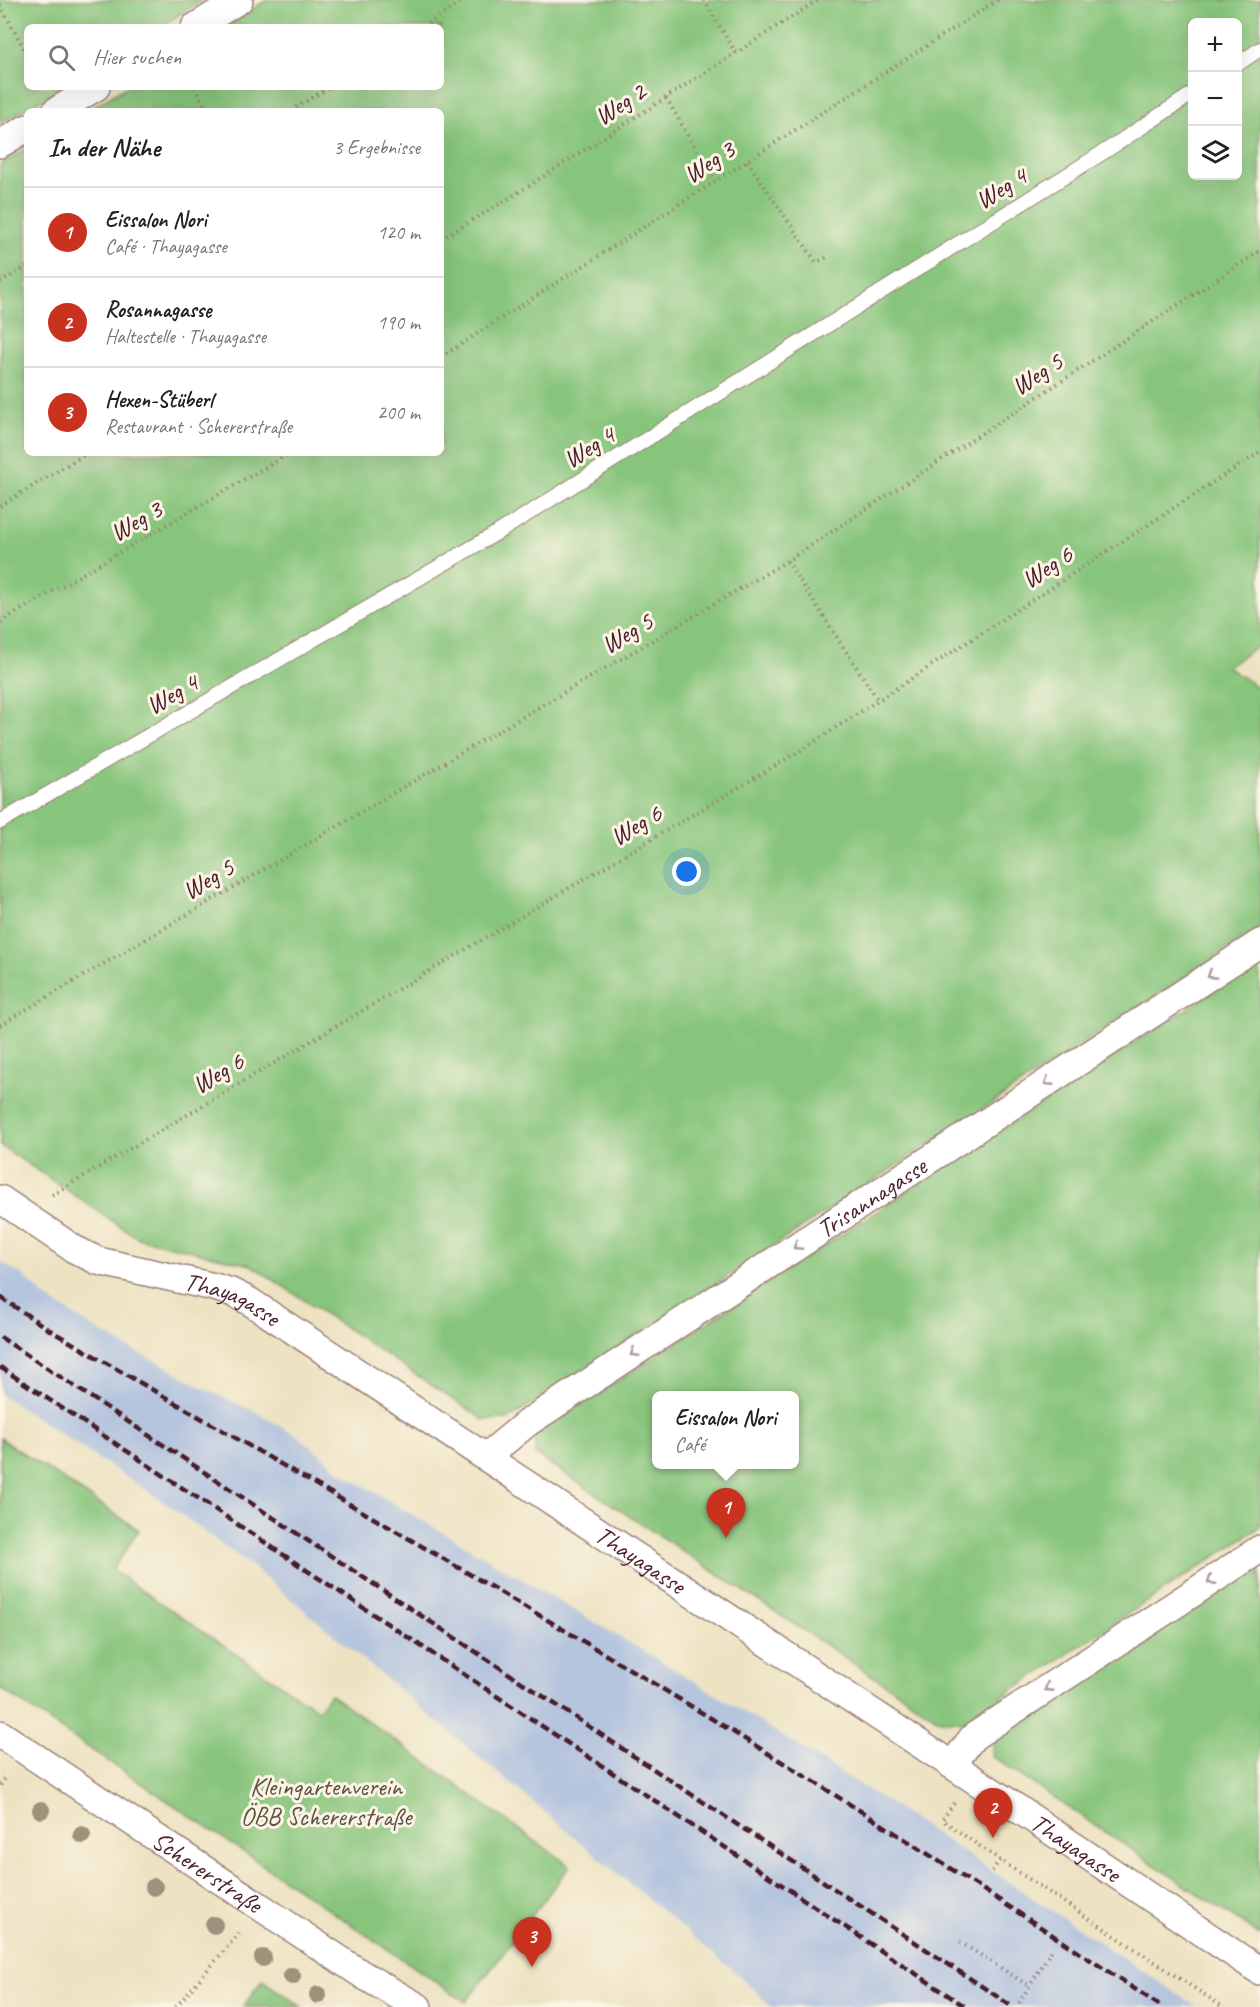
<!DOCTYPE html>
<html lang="de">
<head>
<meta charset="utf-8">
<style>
  :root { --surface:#fff; --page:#f6f6f6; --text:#222; --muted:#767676; --line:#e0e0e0; --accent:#c8321e }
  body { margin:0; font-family:Caveat,sans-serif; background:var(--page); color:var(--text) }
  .controls { position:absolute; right:18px; top:18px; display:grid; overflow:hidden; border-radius:9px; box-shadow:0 6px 24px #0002 }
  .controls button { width:54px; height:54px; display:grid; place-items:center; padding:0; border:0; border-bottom:2px solid var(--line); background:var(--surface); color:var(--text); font:30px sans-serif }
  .you { position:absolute; left:687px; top:872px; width:21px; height:21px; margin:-15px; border:4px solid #fff; border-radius:50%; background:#1a73e8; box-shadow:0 0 0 9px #1a73e833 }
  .badge { display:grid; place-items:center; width:39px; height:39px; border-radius:50%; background:var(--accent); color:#fff; font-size:20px; font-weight:700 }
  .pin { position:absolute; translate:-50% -50px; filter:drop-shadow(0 2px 3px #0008) }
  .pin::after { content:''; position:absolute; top:32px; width:21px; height:18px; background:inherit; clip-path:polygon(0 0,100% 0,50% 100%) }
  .popup { position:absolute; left:652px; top:1391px; width:147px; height:78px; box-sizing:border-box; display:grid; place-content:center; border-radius:9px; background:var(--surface); filter:drop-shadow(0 2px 4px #0005); font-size:20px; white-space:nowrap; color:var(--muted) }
  .popup b { font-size:22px; color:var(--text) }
  .popup::after { content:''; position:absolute; left:50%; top:100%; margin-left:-12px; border:12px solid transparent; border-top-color:var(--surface) }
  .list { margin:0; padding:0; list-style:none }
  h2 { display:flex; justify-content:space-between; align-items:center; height:78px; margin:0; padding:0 24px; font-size:26px }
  h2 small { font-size:20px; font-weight:400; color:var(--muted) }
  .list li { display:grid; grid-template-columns:39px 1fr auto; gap:18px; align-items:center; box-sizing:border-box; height:90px; padding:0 24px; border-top:2px solid var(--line) }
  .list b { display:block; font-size:22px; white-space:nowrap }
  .list p { margin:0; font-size:20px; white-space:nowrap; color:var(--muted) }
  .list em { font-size:20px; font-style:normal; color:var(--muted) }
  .icon { flex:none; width:33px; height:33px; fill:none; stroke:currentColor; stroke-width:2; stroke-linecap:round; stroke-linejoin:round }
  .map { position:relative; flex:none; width:1260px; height:2007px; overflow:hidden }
  .search { position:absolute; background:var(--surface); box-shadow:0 6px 24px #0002; left:24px; top:24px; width:420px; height:66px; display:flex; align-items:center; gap:15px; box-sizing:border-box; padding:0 21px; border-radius:9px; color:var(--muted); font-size:22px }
  .panel { position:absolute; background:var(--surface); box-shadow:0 6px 24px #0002; left:24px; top:108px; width:420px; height:348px; border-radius:9px }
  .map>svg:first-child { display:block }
  .industrial { fill:#b6c5de }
  .green { fill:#87c57b; stroke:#687253; stroke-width:1.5; fill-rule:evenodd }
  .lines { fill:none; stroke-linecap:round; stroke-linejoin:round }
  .service-casing { stroke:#9c8177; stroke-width:16 }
  .minor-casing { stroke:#9c8177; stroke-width:30 }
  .path { stroke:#9c8177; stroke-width:4; stroke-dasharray:1.5 4.5; stroke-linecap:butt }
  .service { stroke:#fff; stroke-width:14 }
  .minor { stroke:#fff; stroke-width:27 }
  .rail { stroke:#4a1f2b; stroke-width:4.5; stroke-dasharray:9 4.5; stroke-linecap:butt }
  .tree { fill:#9d937d }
  .oneway { stroke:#ae9aa0 }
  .labels { text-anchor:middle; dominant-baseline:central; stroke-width:6; stroke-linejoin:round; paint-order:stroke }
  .street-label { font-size:26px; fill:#4a1f2b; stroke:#fcf5e5 }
  .park-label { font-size:26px; fill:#5c5143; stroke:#fcf5e5 }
</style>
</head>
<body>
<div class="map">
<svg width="1260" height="2007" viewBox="0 0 1260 2007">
  <rect width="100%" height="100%" fill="#fcf5e5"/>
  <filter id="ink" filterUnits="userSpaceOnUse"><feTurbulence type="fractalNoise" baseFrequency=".0167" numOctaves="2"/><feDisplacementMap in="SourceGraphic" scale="12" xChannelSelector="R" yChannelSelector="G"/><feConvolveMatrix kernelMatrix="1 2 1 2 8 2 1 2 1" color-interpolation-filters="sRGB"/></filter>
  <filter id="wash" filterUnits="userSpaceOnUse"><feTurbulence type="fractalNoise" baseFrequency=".008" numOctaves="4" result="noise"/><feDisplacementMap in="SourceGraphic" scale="24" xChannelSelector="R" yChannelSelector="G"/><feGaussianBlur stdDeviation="1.35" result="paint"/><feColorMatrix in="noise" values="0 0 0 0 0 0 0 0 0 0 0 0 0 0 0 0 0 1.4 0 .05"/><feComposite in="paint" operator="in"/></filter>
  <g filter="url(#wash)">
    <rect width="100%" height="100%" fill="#ede3c3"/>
    <path class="industrial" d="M0,1261L24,1276L43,1295L92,1327L134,1351L160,1363L205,1389L254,1411L301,1438L342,1473L694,1681L883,1799L1197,2007H771L742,1978L258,1571L167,1504L0,1394Z"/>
    <path class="green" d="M0,0H202L160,27H27V87H64L0,123Z
      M267,0H1260V644L1227,667L1260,689V928L509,1419L484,1420L251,1265L138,1238L0,1145V165L27,148V453H441V111H87L126,87H441V27H223ZM1192,22H1238V176H1192Z
      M1260,961V1527L964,1722L940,1720L535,1454V1435ZM657,1396H795V1464H657Z
      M0,1438L139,1530L112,1570L318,1710L330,1694L570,1866L466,2002L0,1688Z
      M1260,1563V1935L991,1756L995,1736Z
      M262,1980L302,2007H243Z"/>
  </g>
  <g filter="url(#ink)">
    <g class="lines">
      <g class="service-casing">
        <path id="service" d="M1238,64L1260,49
          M0,822L502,530L1110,148L1192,94"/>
      </g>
      <g class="minor-casing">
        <g id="minor">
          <path d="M195,27L239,0"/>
          <path d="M56,111L96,87"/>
          <path d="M0,144L27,128"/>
          <path id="s1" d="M0,1199L74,1249L98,1261L214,1287L231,1292L249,1301L1014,1806L1260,1971"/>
          <path id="s2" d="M486,1457L527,1423L1260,943"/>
          <path id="s3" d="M0,1734L363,1975L418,2007"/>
          <path d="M952,1765L973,1737L1260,1549"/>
        </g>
      </g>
      <path class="path" d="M704,0L736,53
        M0,5L27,54
        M423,27L465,0
        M195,87L207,111
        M666,98L715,181
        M291,111L329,87
        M747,161L816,262L828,257
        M441,239L516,194L818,0
        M0,282L27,267
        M441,357L998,0
        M0,506L87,453
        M787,561L878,700
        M0,622L290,453
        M0,1025L787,561L1260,251
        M52,1195L800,751L1260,452
        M0,1785L7,1776
        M954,1803L942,1820L1000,1860
        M992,1871L1000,1860L1223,2007
        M960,1942L1029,1986
        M1019,2003L1053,1948
        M176,2007L240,1932"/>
      <use href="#service" class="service"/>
      <use href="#minor" class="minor"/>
      <path class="rail" d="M0,1297L48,1329C293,1472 540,1612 782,1762C910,1841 1036,1924 1162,2007
        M0,1337L1013,2007
        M0,1367L966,2007"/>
    </g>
    <g class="tree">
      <circle cx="41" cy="1810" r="9"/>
      <circle cx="82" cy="1835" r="9"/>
      <circle cx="154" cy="1887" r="9"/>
      <circle cx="214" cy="1925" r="9"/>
      <circle cx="263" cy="1958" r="9"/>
      <circle cx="292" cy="1976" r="9"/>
      <circle cx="318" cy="1995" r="9"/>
    </g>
    <defs><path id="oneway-chevron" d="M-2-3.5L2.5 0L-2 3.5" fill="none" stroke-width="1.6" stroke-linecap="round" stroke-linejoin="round" transform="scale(1.5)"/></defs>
    <g class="oneway">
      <use href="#oneway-chevron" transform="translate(1211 975) rotate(147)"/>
      <use href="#oneway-chevron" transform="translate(1048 1082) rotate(147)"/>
      <use href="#oneway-chevron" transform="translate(797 1246) rotate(147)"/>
      <use href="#oneway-chevron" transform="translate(634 1353) rotate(147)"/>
      <use href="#oneway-chevron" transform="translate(1211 1581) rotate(147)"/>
      <use href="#oneway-chevron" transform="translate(1048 1688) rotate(147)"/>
    </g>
  </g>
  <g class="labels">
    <g class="street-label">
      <text transform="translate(620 104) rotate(-33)">Weg 2</text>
      <text transform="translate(709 162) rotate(-33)">Weg 3</text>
      <text transform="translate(1001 188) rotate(-32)">Weg 4</text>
      <text transform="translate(1037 374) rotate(-33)">Weg 5</text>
      <text transform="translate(589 447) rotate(-32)">Weg 4</text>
      <text transform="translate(136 521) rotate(-30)">Weg 3</text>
      <text transform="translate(1047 567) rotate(-33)">Weg 6</text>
      <text transform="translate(627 633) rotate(-31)">Weg 5</text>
      <text transform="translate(172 694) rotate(-30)">Weg 4</text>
      <text transform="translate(636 825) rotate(-31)">Weg 6</text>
      <text transform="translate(208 879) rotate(-31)">Weg 5</text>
      <text transform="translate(218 1073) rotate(-31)">Weg 6</text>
      <text stroke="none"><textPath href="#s2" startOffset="465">Trisannagasse</textPath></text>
      <text stroke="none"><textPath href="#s1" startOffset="256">Thayagasse</textPath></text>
      <text stroke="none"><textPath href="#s1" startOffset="742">Thayagasse</textPath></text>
      <text stroke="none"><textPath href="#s1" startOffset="1264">Thayagasse</textPath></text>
      <text stroke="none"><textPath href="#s3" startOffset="249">Schererstraße</textPath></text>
    </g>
    <g class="park-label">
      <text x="326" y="1786">Kleingartenverein<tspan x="326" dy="30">ÖBB Schererstraße</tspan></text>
    </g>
  </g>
</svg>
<div class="controls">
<button>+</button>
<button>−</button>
<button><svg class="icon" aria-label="layers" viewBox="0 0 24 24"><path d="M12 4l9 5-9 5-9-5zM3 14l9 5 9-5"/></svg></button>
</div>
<div class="you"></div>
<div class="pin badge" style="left:726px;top:1538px">1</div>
<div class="popup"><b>Eissalon Nori</b>Café</div>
<div class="pin badge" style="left:993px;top:1838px">2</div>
<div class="pin badge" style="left:532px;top:1967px">3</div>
<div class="search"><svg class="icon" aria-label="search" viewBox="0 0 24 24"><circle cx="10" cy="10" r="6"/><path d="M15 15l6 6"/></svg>Hier suchen</div>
<section class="panel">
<h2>In der Nähe<small>3 Ergebnisse</small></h2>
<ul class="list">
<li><span class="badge">1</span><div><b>Eissalon Nori</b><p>Café · Thayagasse</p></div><em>120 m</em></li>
<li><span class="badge">2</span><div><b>Rosannagasse</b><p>Haltestelle · Thayagasse</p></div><em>190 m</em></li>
<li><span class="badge">3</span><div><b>Hexen-Stüberl</b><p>Restaurant · Schererstraße</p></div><em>200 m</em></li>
</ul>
</section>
</div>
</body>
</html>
